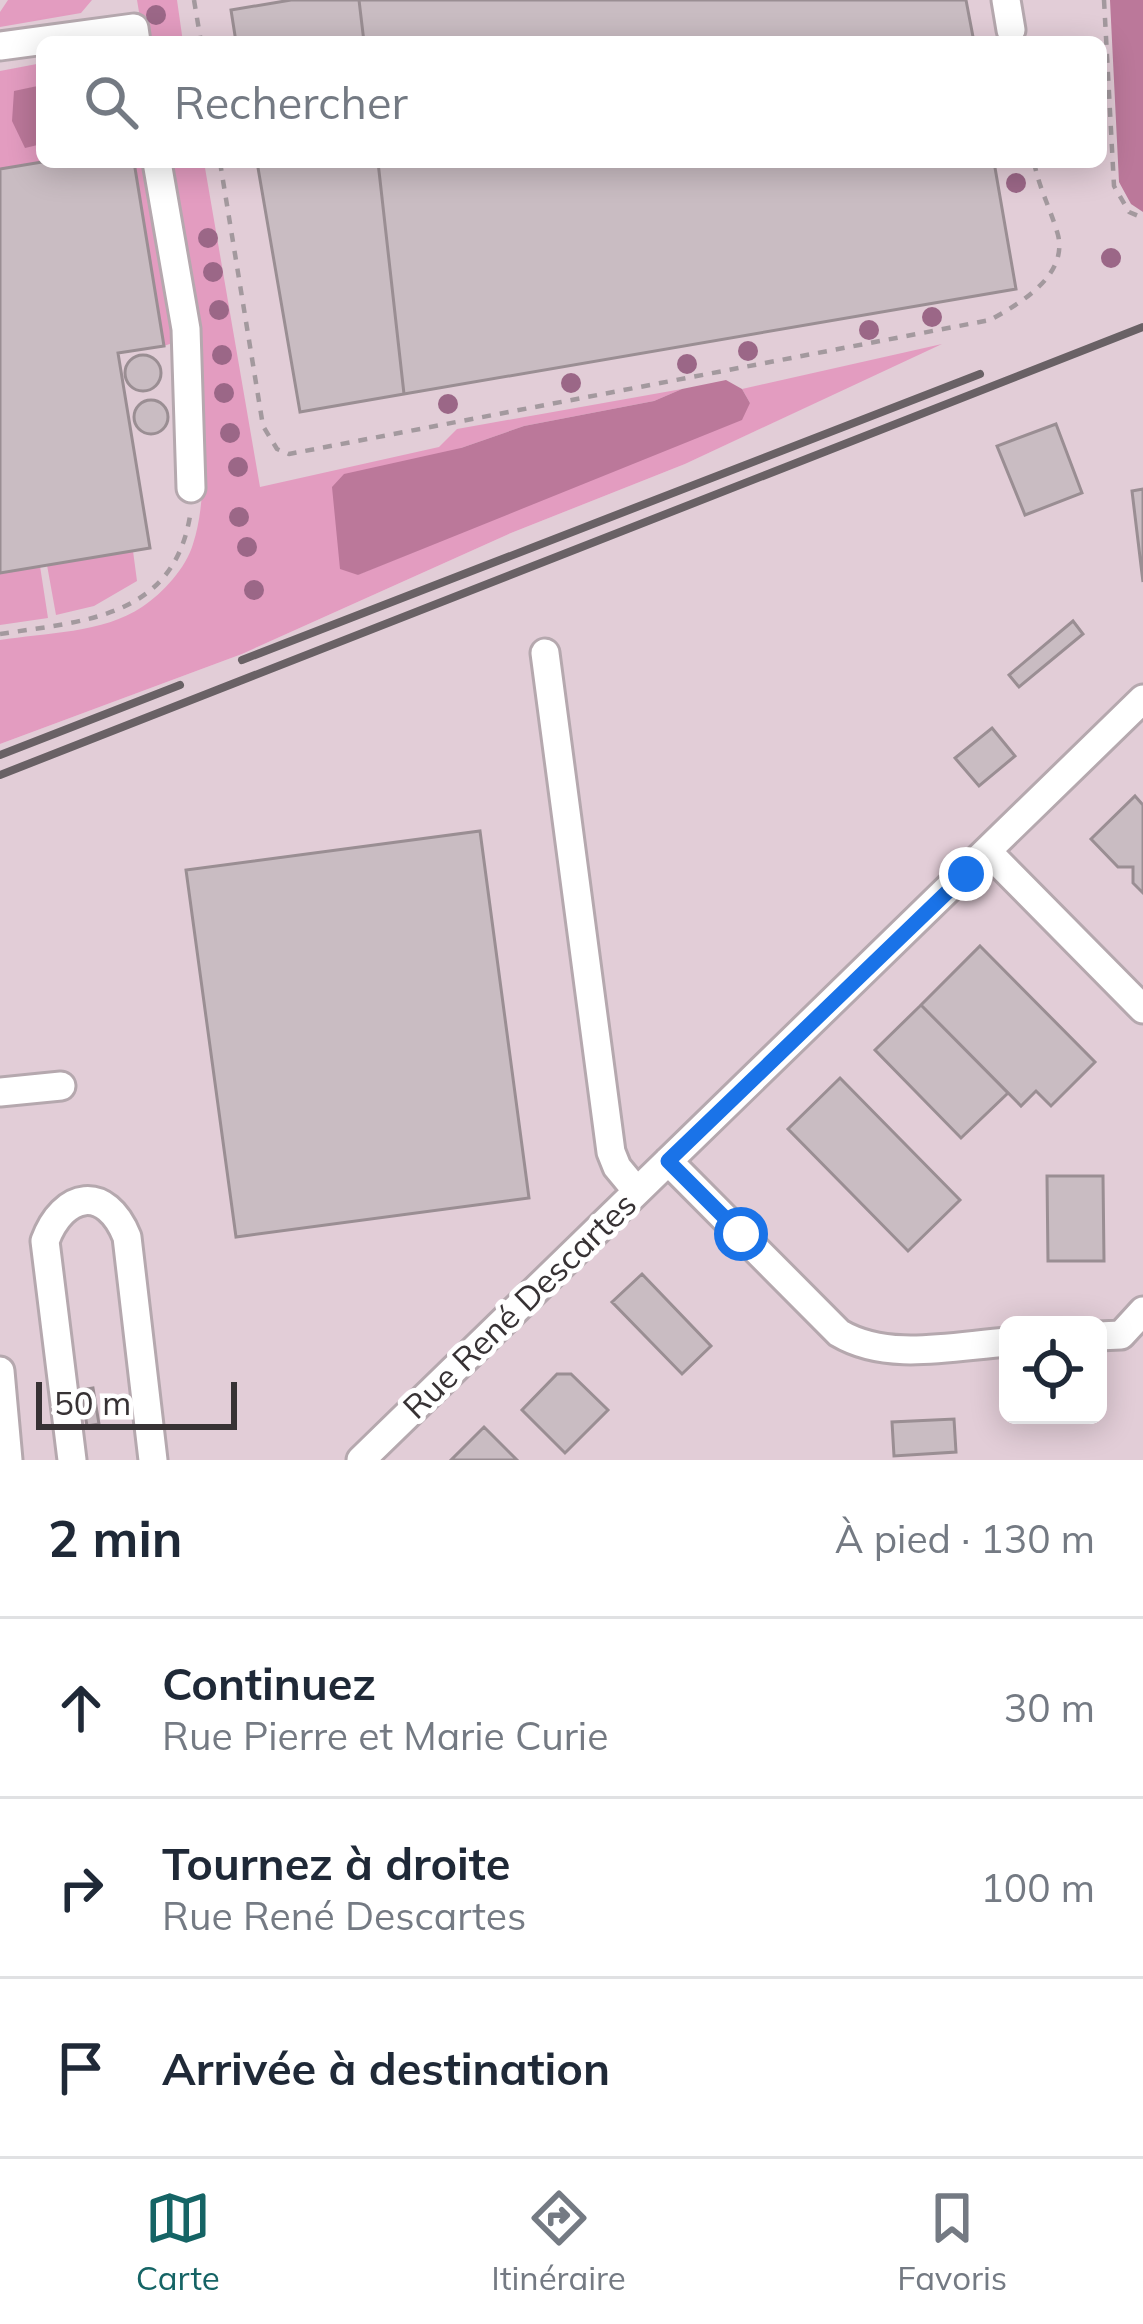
<!DOCTYPE html>
<html lang="fr">
<head>
<meta charset="utf-8">
<style>
  :root { --surface:#fff; --page:#f6f6f7; --text:#1f2937; --muted:#747a83; --line:#e0e1e3; --accent:#156465 }
  body { margin:0; font-family:Mulish,sans-serif; background:var(--page); color:var(--text) }
  .controls { position:absolute; right:36px; bottom:36px; display:grid; overflow:hidden; border-radius:18px; box-shadow:0 6px 30px #0003 }
  .controls button { width:108px; height:108px; display:grid; place-items:center; padding:0; border:0; border-bottom:3px solid var(--line); background:var(--surface); color:var(--text); font:60px sans-serif }
  .scale { position:absolute; left:36px; bottom:30px; width:201px; box-sizing:border-box; padding-left:12px; border:6px solid #373234; border-top:0; font-size:33px; line-height:42px; white-space:nowrap; color:#373234; -webkit-text-stroke:9px #fff; paint-order:stroke }
  .stop { position:absolute; width:36px; height:36px; margin:-27px; border:9px solid #1a73e8; border-radius:50%; background:#fff }
  .stop.end { background:#1a73e8; border-color:#fff; box-shadow:0 3px 12px #0008 }
  .list { margin:0; padding:0; list-style:none }
  h2 { display:flex; justify-content:space-between; align-items:center; height:156px; margin:0; padding:0 48px; font-size:51px }
  h2 small { font-size:39px; font-weight:400; color:var(--muted) }
  .list li { display:grid; grid-template-columns:78px 1fr auto; gap:36px; align-items:center; box-sizing:border-box; height:180px; padding:0 48px; border-top:3px solid var(--line) }
  .list b { display:block; font-size:45px; white-space:nowrap }
  .list p { margin:0; font-size:39px; white-space:nowrap; color:var(--muted) }
  .list em { font-size:39px; font-style:normal; color:var(--muted) }
  .icon { flex:none; width:66px; height:66px; fill:none; stroke:currentColor; stroke-width:2; stroke-linecap:round; stroke-linejoin:round }
  .map { position:relative; flex:none; width:1143px; height:1460px; overflow:hidden }
  .search { position:absolute; background:var(--surface); box-shadow:0 6px 30px #0003; left:36px; right:36px; top:36px; height:132px; display:flex; align-items:center; gap:30px; box-sizing:border-box; padding:0 42px; border-radius:18px; color:var(--muted); font-size:45px }
  .sheet { height:696px; background:var(--surface) }
  nav { display:flex; justify-content:space-around; align-items:center; box-sizing:border-box; height:168px; border-top:3px solid var(--line); background:var(--surface); font-size:33px; color:var(--muted) }
  nav a { display:grid; justify-items:center; gap:6px }
  nav .on { color:var(--accent) }
  .map>svg:first-child { display:block }
  .built { fill:#e2cdd7; fill-rule:evenodd }
  .green { fill:#e39cc0 }
  .water { fill:#bb789a }
  .building { fill:#c9bcc2; stroke:#9a8e93; stroke-width:3 }
  .lines { fill:none; stroke-linecap:round; stroke-linejoin:round }
  .minor-casing { stroke:#b5a8ae; stroke-width:33 }
  .path { stroke:#a3999e; stroke-width:4.5; stroke-dasharray:9 9; stroke-linecap:butt }
  .minor { stroke:#fff; stroke-width:27 }
  .rail { stroke:#696165; stroke-width:8 }
  .tree { fill:#9b6787 }
  .route { stroke:#1a73e8; stroke-width:15 }
  .labels { text-anchor:middle; dominant-baseline:central; stroke-width:10; stroke-linejoin:round; paint-order:stroke }
  .street-label { font-size:33px; fill:#373234; stroke:#fff }
</style>
</head>
<body>
<div class="map">
<svg width="1143" height="1460" viewBox="0 0 1143 1460">
  <rect width="100%" height="100%" fill="#e9dbe2"/>
  <path class="built" d="M0,0H1143V1460H0V744L242,654L511,533L685,464L821,400L0,676ZM42,42H1101V162H42ZM1008,1325H1098V1415H1008Z"/>
  <path class="green" d="M8,0H92L81,13L0,27V12Z
    M137,0H177L183,42H144Z
    M42,63V85L14,92L25,147L42,144V162L0,169V71Z
    M146,162L178,341L164,346L134,164Z
    M163,162H204L260,487L439,447L457,429L682,389L654,401L524,426L461,448L357,575L535,502L750,403L742,389L942,344L685,464L511,533L242,654L0,744V640C44,633 104,633 142,607C163,593 186,568 193,544C223,452 178,261 163,162Z
    M133,551L137,581L94,606L56,615L47,565Z
    M40,566L48,618L0,625V573Z"/>
  <path class="water" d="M1110,0H1143V212L1131,204L1119,182Z
    M42,85V144L25,148L12,121L14,91Z
    M726,380L742,389L750,403L742,420L358,575L340,569L332,487L344,474L461,448L524,426L654,401L682,389Z"/>
  <path class="building" d="M291,0H359L364,42H236L231,10Z
    M359,0H966L974,42H364Z
    M42,162H134L164,346L118,353L150,548L0,573V169Z
    M257,162H378L404,394L300,412Z
    M378,162H994L1016,289L404,394Z
    M125 373a18 18 0 1 1 36 0a18 18 0 1 1-36 0Z
    M134 417a17 17 0 1 1 34 0a17 17 0 1 1-34 0Z
    M1056,424L1082,493L1025,515L997,446Z
    M1143,489V582L1132,491Z
    M1073,621L1083,634L1019,687L1009,675Z
    M992,728L1015,756L979,786L955,758Z
    M1135,796L1143,805V893L1133,883V867H1118L1091,839Z
    M480,831L529,1198L236,1237L186,870Z
    M980,946L1095,1062L1051,1106L1036,1091L1021,1106L921,1005Z
    M921,1005L1008,1093L961,1138L875,1050Z
    M840,1078L960,1200L908,1251L788,1129Z
    M1047,1176H1103L1104,1261H1048Z
    M642,1274L711,1346L682,1374L612,1302Z
    M557,1374H571L608,1410L565,1453L522,1410Z
    M93,1388L99,1424L87,1426L81,1390Z
    M954,1419L956,1452L894,1456L892,1422Z
    M484,1427L517,1460H451Z"/>
  <g class="lines">
    <g class="minor-casing">
      <path id="minor" d="M1006,0L1011,30
        M0,46L134,28L136,42
        M157,162L186,329L191,488
        M545,653L611,1152L617,1167L636,1190
        M988,852L1143,1009
        M0,1092L61,1086
        M668,1161L839,1333C888,1362 953,1346 1008,1342
        M1098,1336L1121,1335L1143,1311
        M0,1371L8,1460
        M72,1460L45,1241C63,1192 106,1184 127,1237L153,1460
        M361,1460L1143,699"/>
    </g>
    <path class="path" d="M194,0L201,42
      M1104,0L1114,186L1129,212L1143,218
      M220,162L263,426L277,449L289,454L990,320C1019,304 1068,276 1058,235C1051,210 1039,188 1034,162
      M0,634C84,621 173,618 190,516"/>
    <use href="#minor" class="minor"/>
    <path class="rail" d="M242,660L980,374
      M0,755L180,685
      M0,775L1143,327"/>
  </g>
  <g class="tree">
    <circle cx="156" cy="15" r="10"/>
    <circle cx="1016" cy="183" r="10"/>
    <circle cx="208" cy="238" r="10"/>
    <circle cx="1111" cy="258" r="10"/>
    <circle cx="213" cy="272" r="10"/>
    <circle cx="219" cy="310" r="10"/>
    <circle cx="932" cy="317" r="10"/>
    <circle cx="869" cy="330" r="10"/>
    <circle cx="748" cy="351" r="10"/>
    <circle cx="222" cy="355" r="10"/>
    <circle cx="687" cy="364" r="10"/>
    <circle cx="571" cy="383" r="10"/>
    <circle cx="224" cy="393" r="10"/>
    <circle cx="448" cy="404" r="10"/>
    <circle cx="230" cy="433" r="10"/>
    <circle cx="238" cy="467" r="10"/>
    <circle cx="239" cy="517" r="10"/>
    <circle cx="247" cy="547" r="10"/>
    <circle cx="254" cy="590" r="10"/>
  </g>
  <g class="lines">
    <path class="route" d="M741,1234L668,1161L966,874"/>
  </g>
  <g class="labels">
    <g class="street-label">
      <text transform="translate(519 1305) rotate(-44)">Rue René Descartes</text>
    </g>
  </g>
</svg>
<div class="controls">
<button><svg class="icon" aria-label="locate" viewBox="0 0 24 24"><circle cx="12" cy="12" r="6"/><path d="M12 2v4M12 18v4M2 12h4M18 12h4"/></svg></button>
</div>
<div class="scale">50 m</div>
<div class="stop" style="left:741px;top:1234px"></div>
<div class="stop end" style="left:966px;top:874px"></div>
<div class="search"><svg class="icon" aria-label="search" viewBox="0 0 24 24"><circle cx="10" cy="10" r="6"/><path d="M15 15l6 6"/></svg>Rechercher</div>
</div>
<section class="sheet">
<h2>2 min<small>À pied · 130 m</small></h2>
<ul class="list">
<li><svg class="icon" aria-label="ahead" viewBox="0 0 24 24"><path d="M12 20V5M6 11l6-6 6 6"/></svg><div><b>Continuez</b><p>Rue Pierre et Marie Curie</p></div><em>30 m</em></li>
<li><svg class="icon" aria-label="right" viewBox="0 0 24 24"><path d="M7 20v-9h11M14 6l5 5-5 5"/></svg><div><b>Tournez à droite</b><p>Rue René Descartes</p></div><em>100 m</em></li>
<li><svg class="icon" aria-label="arrive" viewBox="0 0 24 24"><path d="M6 21V4h12l-3 4 3 4H6"/></svg><div><b>Arrivée à destination</b></div></li>
</ul>
</section>
<nav>
<a class="on"><svg class="icon" aria-label="map" viewBox="0 0 24 24"><path d="M3 6l6-2 6 2 6-2v14l-6 2-6-2-6 2zM9 4v14M15 6v14"/></svg>Carte</a>
<a><svg class="icon" aria-label="directions" viewBox="0 0 24 24"><path d="M12 3l9 9-9 9-9-9zM9 14v-3h6M13 9l2 2-2 2"/></svg>Itinéraire</a>
<a><svg class="icon" aria-label="saved" viewBox="0 0 24 24"><path d="M7 4h10v16l-5-4-5 4z"/></svg>Favoris</a>
</nav>
</body>
</html>
